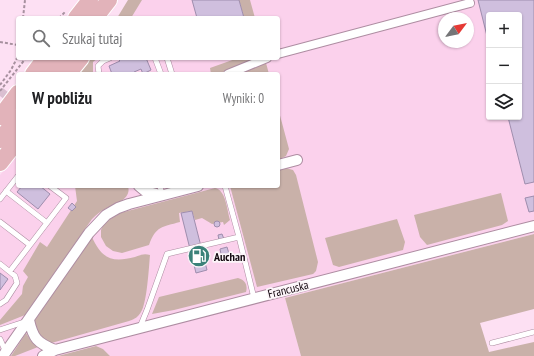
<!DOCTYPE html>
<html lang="pl">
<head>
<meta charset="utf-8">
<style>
  :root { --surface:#fff; --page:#f2f2f2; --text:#202124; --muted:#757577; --line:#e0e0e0 }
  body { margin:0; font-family:"PT Sans Narrow",sans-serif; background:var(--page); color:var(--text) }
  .controls { position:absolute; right:12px; top:12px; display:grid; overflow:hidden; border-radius:4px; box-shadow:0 1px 3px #0004 }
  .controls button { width:36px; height:36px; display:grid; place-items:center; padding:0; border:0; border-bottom:1px solid var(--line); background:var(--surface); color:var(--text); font:20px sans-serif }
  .compass { position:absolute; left:438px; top:12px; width:36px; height:36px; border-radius:50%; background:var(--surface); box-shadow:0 1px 3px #0004; rotate:58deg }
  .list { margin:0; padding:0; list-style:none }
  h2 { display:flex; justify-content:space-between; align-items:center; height:52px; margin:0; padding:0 16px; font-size:17px }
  h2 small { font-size:13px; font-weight:400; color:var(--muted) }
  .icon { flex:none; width:22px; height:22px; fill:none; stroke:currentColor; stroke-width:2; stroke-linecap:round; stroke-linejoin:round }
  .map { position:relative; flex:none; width:534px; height:356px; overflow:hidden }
  .search { position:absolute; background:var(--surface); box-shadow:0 1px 3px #0004; left:16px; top:16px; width:264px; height:44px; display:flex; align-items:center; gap:10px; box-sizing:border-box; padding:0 14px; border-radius:4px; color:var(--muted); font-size:15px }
  .panel { position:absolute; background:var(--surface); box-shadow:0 1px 3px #0004; left:16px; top:72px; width:264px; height:116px; border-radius:4px }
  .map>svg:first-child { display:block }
  .built { fill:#fbd1ec; fill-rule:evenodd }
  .green { fill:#c9b1a9 }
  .building { fill:#cfbfde; stroke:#9e8dad }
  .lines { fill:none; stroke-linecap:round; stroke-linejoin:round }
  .pedestrian-tunnel { stroke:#dabfd1; stroke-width:8; stroke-dasharray:8 4; stroke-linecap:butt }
  .service-casing { stroke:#ae8da2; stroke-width:6 }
  .pedestrian-casing { stroke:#ae8da2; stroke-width:10 }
  .minor-casing { stroke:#ae8da2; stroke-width:12 }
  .primary-casing { stroke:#fff; stroke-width:18 }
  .path { stroke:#a7919f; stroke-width:2; stroke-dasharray:3 2; stroke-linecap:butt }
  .service { stroke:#fff; stroke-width:5 }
  .pedestrian { stroke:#fff; stroke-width:8 }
  .minor { stroke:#fff; stroke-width:10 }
  .primary { stroke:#e2b3ba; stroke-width:16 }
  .labels { text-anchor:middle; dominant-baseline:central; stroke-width:3.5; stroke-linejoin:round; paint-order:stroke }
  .poi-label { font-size:12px; font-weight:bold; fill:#12070e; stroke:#fcf5f9; text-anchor:start }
  .street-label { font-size:12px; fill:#12070e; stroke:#fcf5f9 }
</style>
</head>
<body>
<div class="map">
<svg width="534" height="356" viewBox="0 0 534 356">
  <rect width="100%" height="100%" fill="#fde0f3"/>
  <path class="built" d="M130,0H534V234L285,298L301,356H110L103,349L96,346L58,356H0V175L18,153V186H278V74H79L91,58H278V18H119ZM489,15H519V117H489ZM444,18H468V42H444Z"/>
  <path class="green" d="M128,0H142L131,18H117Z
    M239,0H250L255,18H244Z
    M91,58H98L93,62V72L89,74H79Z
    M238,58H258L218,74H211L210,68Z
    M266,63L269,74H239Z
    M278,108L289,149L286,156L278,160Z
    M286,168L293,170L296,175L318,262L316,271L313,274L257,287L230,186H278V170Z
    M75,186H128C132,200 114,204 105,209C101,211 96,215 92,219L25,315L0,325V320L22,294L23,286L28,277L23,271L40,242L47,247L77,201Z
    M215,188C226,190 227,210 230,220L224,225L223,222L212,224L202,218L195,220L192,211L179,213L180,222C162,227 156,226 149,245L122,253L113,251L106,246L101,237V230L104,223L120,213Z
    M501,193L508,221L502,225L427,245L420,237L414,215Z
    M397,219L405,242L403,250L339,267L333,265L325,238Z
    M534,234V309L480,323L489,352L534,342V356H301L285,298Z
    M92,237C102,259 112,263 135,257C140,255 144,253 150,255C149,266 147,303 141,312C138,317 135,319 129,321L48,344C39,340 34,331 35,320Z
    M238,278C245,280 248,285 246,292L174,310L152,314L159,297Z
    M26,333L31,341L38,347L15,356H11Z
    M96,346L103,349L110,356H58Z"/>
  <path class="building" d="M192,0H239L244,18H197Z
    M478,0H534V182L525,184L508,117H519V15H489V44Z
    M124,58H146L151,70L143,74L141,69L134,72L135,74H112L109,66L120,61L119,60Z
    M22,186H40L50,194L38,209L17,192Z
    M534,196V211L529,212L525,198Z
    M72,203L76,207L72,211L68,208Z
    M192,211L207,270L196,273L181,213Z
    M214 224a3 3 0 1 1 6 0a3 3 0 1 1-6 0Z
    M222,234L224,239L219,240L218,235Z
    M227,247L230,257L222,259L220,249Z
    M0,273L8,279L0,290Z"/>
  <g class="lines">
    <path class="pedestrian-tunnel" d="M0,91L14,102"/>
    <g class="service-casing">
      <path id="service" d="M155,58L161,74
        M167,58L172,74
        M99,74L98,66L103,61L110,58
        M160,186L162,195
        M225,186L239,237
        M6,191L47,223
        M0,199L18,176
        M0,222L30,245L66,198L50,186
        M0,264L15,276L17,283L6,300L0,304
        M10,271L30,245
        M140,327L147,310L167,254L239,237L254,298
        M0,330L24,322
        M0,339L4,348V353
        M492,343L534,332"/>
    </g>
    <g class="pedestrian-casing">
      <path id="pedestrian" d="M278,54L470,3
        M228,74L267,58"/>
    </g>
    <g class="minor-casing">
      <path id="minor" d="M278,165L297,160
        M139,186L145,191L160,195
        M29,320C33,338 37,343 55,350
        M3,356L89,233L106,215L118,208L129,204L198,186
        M43,356L55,350L78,344L534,226"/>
    </g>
    <g class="primary-casing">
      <path id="primary" d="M76,18L90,0
        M95,18L109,0
        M33,74L45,58
        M51,74L64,58
        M68,74L81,58
        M0,117L18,93
        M0,140L18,117
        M0,163L18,140"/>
    </g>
    <path class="path" d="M23,18L25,0
      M59,18L65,12
      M0,42L18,45
      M0,85L11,70L18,56
      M0,91L26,58"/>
    <use href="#service" class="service"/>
    <use href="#pedestrian" class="pedestrian"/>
    <use href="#minor" class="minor"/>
    <use href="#primary" class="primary"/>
  </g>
  <defs>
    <g id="fuel-disc" transform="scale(1.15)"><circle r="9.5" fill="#3b8279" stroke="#fcf5f9"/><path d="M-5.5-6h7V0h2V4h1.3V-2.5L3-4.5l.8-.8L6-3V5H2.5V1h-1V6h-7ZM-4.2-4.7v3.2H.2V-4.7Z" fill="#fff"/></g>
  </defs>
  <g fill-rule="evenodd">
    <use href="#fuel-disc" x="199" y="256"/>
  </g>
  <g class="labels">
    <g class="poi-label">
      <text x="214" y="256">Auchan</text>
    </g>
    <g class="street-label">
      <text transform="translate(288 289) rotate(-14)">Francuska</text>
    </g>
  </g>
</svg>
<div class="controls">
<button>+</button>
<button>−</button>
<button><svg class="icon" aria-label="layers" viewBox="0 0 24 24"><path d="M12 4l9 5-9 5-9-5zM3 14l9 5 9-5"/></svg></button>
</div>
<svg class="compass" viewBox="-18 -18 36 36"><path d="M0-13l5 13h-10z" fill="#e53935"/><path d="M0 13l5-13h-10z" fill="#757577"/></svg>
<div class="search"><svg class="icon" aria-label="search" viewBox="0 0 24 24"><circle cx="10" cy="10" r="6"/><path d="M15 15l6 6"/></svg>Szukaj tutaj</div>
<section class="panel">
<h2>W pobliżu<small>Wyniki: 0</small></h2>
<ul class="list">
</ul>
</section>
</div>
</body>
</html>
